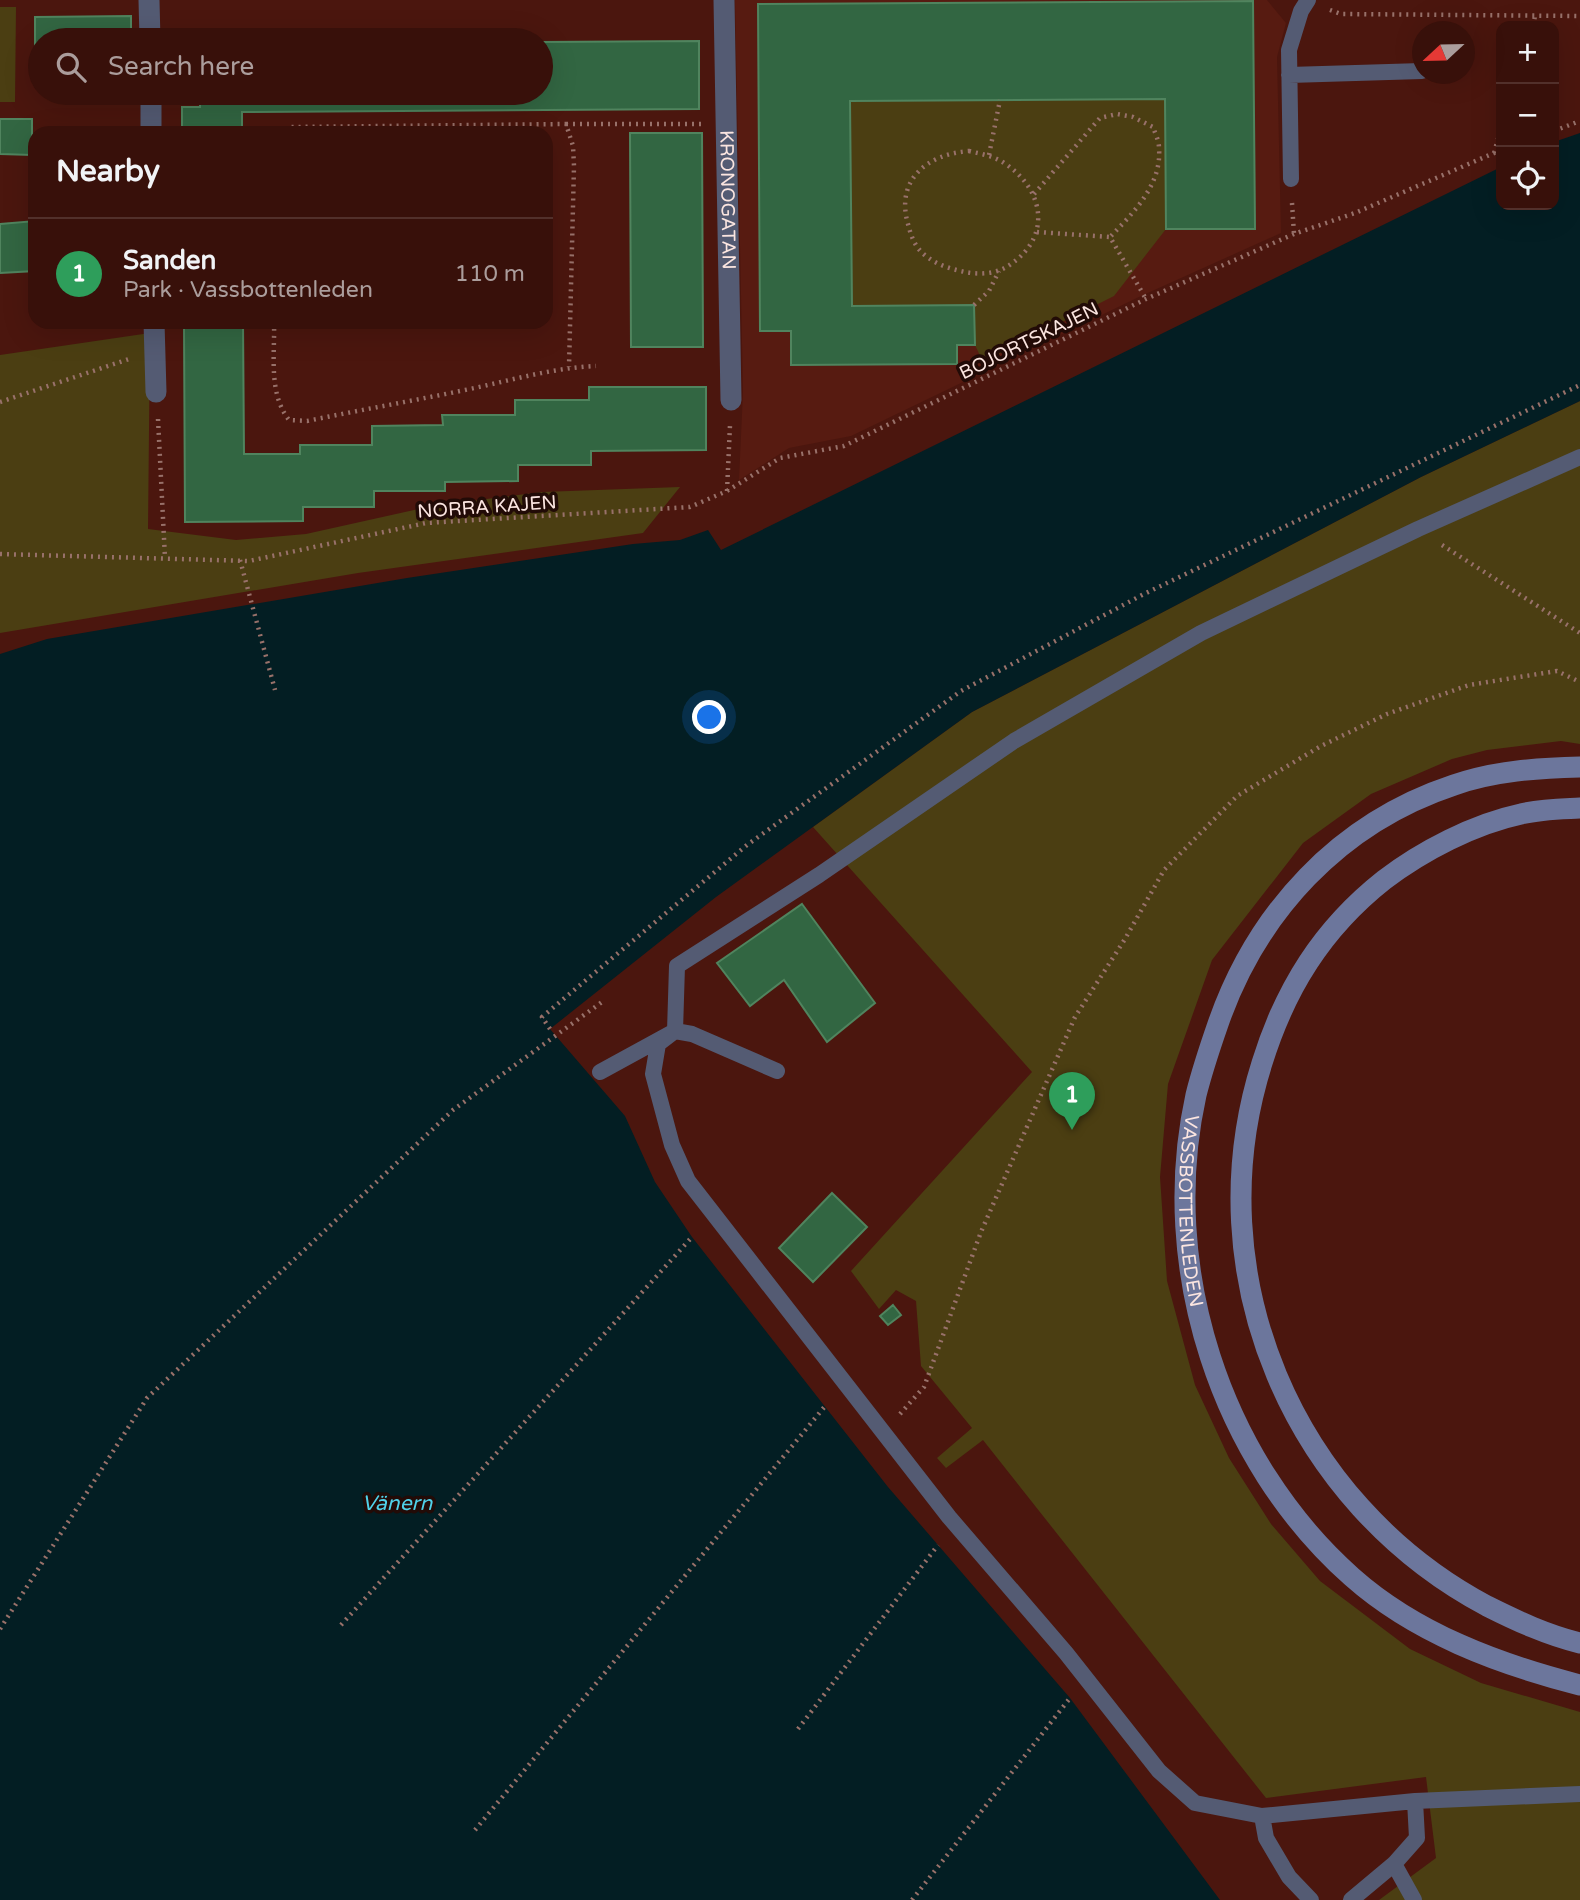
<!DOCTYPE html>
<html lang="en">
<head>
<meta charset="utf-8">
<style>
  :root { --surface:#38100a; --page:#431e18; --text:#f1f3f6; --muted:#ab9d9c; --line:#52302b; --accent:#0b8043 }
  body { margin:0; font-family:"Varela Round",sans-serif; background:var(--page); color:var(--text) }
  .controls { position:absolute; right:21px; top:21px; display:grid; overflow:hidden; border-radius:14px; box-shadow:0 7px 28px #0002 }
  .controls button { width:63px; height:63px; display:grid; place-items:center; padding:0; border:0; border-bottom:2px solid var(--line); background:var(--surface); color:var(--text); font:35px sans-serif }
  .compass { position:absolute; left:1412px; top:21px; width:63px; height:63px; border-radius:50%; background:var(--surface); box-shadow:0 7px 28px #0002; rotate:248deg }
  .you { position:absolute; left:710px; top:718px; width:24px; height:24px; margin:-18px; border:5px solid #fff; border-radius:50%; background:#1a73e8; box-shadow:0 0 0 10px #1a73e833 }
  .badge { display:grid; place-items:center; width:46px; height:46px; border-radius:50%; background:var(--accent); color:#fff; font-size:23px; font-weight:700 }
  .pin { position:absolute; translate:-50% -58px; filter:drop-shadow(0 2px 4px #0008) }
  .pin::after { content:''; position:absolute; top:37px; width:24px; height:21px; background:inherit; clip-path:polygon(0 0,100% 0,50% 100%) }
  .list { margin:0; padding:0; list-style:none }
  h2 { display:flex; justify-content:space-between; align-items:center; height:91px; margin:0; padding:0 28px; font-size:30px }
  h2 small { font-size:23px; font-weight:400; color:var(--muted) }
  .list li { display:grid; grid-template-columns:46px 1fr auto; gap:21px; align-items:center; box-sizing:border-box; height:112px; padding:0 28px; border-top:2px solid var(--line) }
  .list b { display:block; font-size:26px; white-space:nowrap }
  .list p { margin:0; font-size:23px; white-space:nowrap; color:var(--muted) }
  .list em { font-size:23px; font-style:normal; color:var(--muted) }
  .icon { flex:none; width:38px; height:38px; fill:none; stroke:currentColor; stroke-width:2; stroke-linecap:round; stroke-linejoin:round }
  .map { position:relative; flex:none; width:1580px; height:1900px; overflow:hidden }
  .search { position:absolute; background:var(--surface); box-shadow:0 7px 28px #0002; left:28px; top:28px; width:525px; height:77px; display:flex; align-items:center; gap:18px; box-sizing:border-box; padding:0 24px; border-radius:38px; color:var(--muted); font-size:26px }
  .panel { position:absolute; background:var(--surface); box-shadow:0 7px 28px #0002; left:28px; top:126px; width:525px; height:203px; border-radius:21px }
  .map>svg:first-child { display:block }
  .built { fill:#571b11 }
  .green { fill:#4b3e12 }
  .water { fill:#031e23 }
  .building { fill:#326642; stroke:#50845e; stroke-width:2 }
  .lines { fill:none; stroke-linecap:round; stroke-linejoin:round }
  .path { stroke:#98716a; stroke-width:4.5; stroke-dasharray:2 5; stroke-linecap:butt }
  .lane { stroke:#545b73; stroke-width:16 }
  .street { stroke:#545b73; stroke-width:21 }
  .secondary { stroke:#6c769c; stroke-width:21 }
  .labels { text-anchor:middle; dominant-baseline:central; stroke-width:7; stroke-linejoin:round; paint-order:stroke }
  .street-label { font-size:19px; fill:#fbe5e0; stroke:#220b07 }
  .water-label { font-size:21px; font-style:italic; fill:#50d2ea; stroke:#220b07 }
</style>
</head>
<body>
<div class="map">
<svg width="1580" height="1900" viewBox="0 0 1580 1900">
  <rect width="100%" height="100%" fill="#4b160e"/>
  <path class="built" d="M735,0H1267L1286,23L1277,57L1281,233L1141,296L851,436L789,448L739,480L743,392Z"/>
  <path class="green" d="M0,7H16L15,102H0Z
    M1165,99L1166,229L1114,296L983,362L975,345L974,305L852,306L850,101Z
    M150,333L148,529L236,540L306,534L432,506L542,492L680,487L643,533L358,573L0,633V355Z
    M1580,401V744L1561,741L1487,750L1452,759L1371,794L1303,843L1212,960L1168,1084L1160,1177L1167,1281L1195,1385L1229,1458L1271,1524L1320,1581L1410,1649L1481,1683L1580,1712V1900H1379L1436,1858L1426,1777L1266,1798L983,1440L946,1468L937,1458L972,1428L921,1366L916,1301L896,1290L879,1309L851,1271L1032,1072L813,827L972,712L1421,477Z"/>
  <path class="water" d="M1580,133V401L1421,477L972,712L716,897L550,1029L625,1116L655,1182L692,1237L888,1487L1070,1698L1220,1900H0V654L47,639L407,578L633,544L680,540L708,530L721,550L1501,167V205H1554V142Z"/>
  <path class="building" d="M1253,1L1255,229H1166L1165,99L850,101L852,306L974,305L975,345H957V364L791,365V331H760L758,4Z
    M131,16V40H40V81H35V17Z
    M699,41V109L242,112V133H182V107H200V93H541V42Z
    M0,119H32V155L0,154Z
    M630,133H702L703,347H631Z
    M35,221V271L0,273V224Z
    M184,322H243L244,454H300V445H372V426L443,425L442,415H515V400H589V387H706V450L591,451V465H518V481L445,482V491H374V507H303V521L185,522Z
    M802,904L875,1003L827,1042L784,980L750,1006L717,963Z
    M832,1193L867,1227L813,1282L779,1248Z
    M893,1305L901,1315L888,1325L880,1316Z"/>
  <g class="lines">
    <path class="path" d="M1330,10L1341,14L1580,16
      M1533,26L1535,16
      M566,124H702
      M1554,131L1580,121
      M279,133L291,127L566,124L573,146L574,166L569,367
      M969,151C981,154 994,156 1004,163C1043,188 1053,235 1011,264C998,274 980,275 965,272C951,269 937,265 926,256C915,248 911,236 908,224C895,179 928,154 969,151Z
      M1494,153L1501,128
      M989,155L1000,100
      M1034,194L1100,118L1117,114L1133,117L1153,127C1155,133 1159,141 1159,148C1162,185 1133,213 1110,237
      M1292,203L1294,234
      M1037,232L1110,237L1146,299
      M974,305L989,291L999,271
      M274,322C275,355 268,393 289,420L307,421C360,410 412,401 465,390C509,381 551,368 596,366
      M0,402L129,359
      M158,419L165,558
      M727,491L730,425
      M1442,545L1580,633
      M0,554L249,561L426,523L690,507L727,491L780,458L844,446L1146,299L1294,234L1355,213L1501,150
      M240,560L275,690
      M550,1029L542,1017L747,845L961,691L1144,594L1580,385
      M900,1414L924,1387L981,1232L1075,1017L1125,939L1164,870L1237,796L1321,746L1387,714L1469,685L1557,671L1580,682
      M341,1625L692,1237
      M0,1629L147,1398L453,1110L602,1002
      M798,1729L938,1545
      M475,1830L826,1405
      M912,1900L1070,1698"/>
    <path class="lane" d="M1289,75L1422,71
      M1291,179L1289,50L1301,11L1308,0
      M777,1071L692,1034L675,1031L658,1044L653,1074L672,1145L688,1181L949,1517L1066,1653L1159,1771L1195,1803L1262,1816L1415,1801L1580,1794
      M600,1072L675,1031L677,966L819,875L1014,741L1201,633L1418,529L1580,457
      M1262,1816L1266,1838L1289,1877L1311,1900
      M1394,1864L1414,1900
      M1351,1900L1394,1864L1417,1838L1415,1801"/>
    <g class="street">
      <path d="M149,0L150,40"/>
      <path id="s1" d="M724,0L731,400"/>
      <path d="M151,93V133"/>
      <path d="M154,322L156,392"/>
    </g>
    <g class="secondary">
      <path id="s2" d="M1580,767C1538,768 1494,771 1454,785C1339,823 1257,912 1218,1024C1210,1047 1202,1071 1196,1095C1158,1267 1220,1460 1352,1577C1415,1633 1498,1664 1580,1685"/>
      <path d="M1580,808C1560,809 1541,809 1521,814C1474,824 1422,851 1384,880C1322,929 1285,989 1262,1063C1195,1274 1293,1503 1487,1606C1517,1621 1547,1635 1580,1643"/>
    </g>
  </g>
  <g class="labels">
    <g class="street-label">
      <text stroke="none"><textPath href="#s1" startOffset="200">KRONOGATAN</textPath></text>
      <text transform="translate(1029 341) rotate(-26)">BOJORTSKAJEN</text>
      <text transform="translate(487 507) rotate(-4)">NORRA KAJEN</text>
      <text stroke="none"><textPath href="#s2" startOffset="667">VASSBOTTENLEDEN</textPath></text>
    </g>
    <g class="water-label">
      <text x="397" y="1503">Vänern</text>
    </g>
  </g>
</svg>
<div class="controls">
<button>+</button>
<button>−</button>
<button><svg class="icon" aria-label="locate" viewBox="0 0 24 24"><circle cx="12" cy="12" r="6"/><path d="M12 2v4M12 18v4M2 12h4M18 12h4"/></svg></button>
</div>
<svg class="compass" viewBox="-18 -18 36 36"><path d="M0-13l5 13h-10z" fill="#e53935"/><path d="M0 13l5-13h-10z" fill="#ab9d9c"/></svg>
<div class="you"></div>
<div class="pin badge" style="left:1072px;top:1130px;background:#2e9e5b">1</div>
<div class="search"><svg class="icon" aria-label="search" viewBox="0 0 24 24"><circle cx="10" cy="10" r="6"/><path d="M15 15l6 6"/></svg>Search here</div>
<section class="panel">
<h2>Nearby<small></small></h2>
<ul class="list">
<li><span class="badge" style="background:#2e9e5b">1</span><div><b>Sanden</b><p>Park · Vassbottenleden</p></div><em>110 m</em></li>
</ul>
</section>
</div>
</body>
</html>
